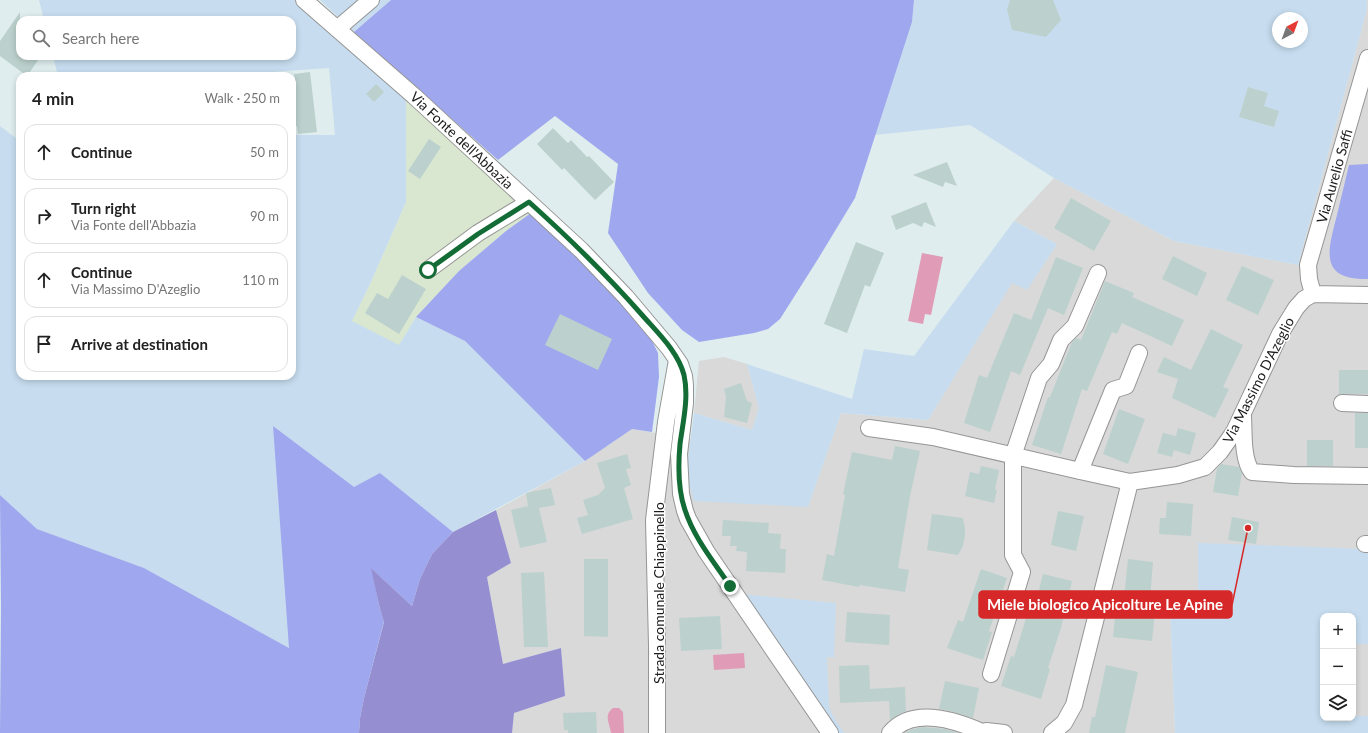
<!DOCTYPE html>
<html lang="en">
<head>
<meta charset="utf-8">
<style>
  :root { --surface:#fff; --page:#f6f6f6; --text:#222; --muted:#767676; --line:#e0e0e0 }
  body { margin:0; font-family:Lato,sans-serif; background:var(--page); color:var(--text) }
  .controls { position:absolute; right:12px; bottom:12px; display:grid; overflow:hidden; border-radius:8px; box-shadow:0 2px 6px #0003 }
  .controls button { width:36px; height:36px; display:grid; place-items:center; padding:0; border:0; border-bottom:1px solid var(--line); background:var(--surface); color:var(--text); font:20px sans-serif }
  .compass { position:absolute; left:1272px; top:12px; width:36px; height:36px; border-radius:50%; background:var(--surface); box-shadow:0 2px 6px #0003; rotate:41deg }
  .stop { position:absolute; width:12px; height:12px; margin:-9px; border:3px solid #136b35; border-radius:50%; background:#fff }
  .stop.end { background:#136b35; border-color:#fff; box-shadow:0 1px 4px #0008 }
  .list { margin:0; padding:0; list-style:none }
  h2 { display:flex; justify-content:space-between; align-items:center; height:52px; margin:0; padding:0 16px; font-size:17px }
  h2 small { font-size:13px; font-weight:400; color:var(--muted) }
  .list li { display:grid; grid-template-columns:26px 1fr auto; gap:12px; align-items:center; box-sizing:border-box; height:56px; margin:0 8px 8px; padding:0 8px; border:1px solid var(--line); border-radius:12px }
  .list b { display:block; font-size:15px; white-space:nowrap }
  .list p { margin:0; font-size:13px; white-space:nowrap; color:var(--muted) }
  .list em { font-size:13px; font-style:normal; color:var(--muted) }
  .icon { flex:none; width:22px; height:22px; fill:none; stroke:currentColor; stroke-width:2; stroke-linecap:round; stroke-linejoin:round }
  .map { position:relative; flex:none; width:1368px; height:733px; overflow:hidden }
  .search { position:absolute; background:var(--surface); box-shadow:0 2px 6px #0003; left:16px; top:16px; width:280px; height:44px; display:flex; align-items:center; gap:10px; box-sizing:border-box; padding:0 14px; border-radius:12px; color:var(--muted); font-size:15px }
  .panel { position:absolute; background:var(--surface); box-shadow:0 2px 6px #0003; left:16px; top:72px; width:280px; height:308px; border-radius:12px }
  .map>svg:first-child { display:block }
  .residential { fill:#d8d9d8 }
  .industrial { fill:#dae7d0 }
  .farmland { fill:#c7ddef; fill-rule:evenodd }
  .grass { fill:#9fa7ee }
  .forest { fill:#958fd1 }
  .water { fill:#e09bb6 }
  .building { fill:#bcd1cd }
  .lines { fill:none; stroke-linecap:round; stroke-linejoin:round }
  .minor-casing { stroke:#959595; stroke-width:18 }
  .minor { stroke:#fff; stroke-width:16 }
  .route { stroke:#136b35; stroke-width:5 }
  .labels { text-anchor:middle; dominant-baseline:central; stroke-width:3; stroke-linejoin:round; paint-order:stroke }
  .street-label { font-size:14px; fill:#1b1b1b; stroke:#fff }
  .leader { fill:none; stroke:#d62828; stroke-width:1.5 }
  .callout-dot { fill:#d62828; stroke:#fff; stroke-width:1.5 }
  .callout { fill:#d62828; stroke:#d62828; stroke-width:1.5 }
  .callout-label { font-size:15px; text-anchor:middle; font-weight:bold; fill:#fff }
</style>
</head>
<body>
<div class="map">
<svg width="1368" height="733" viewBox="0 0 1368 733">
  <rect width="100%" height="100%" fill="#dfedee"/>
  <path class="residential" d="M1367,0H1368V549L1198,602L1170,603L1175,733H512L513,713L565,696L561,648L503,664L487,577L511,563L496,510L585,461L632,429L691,439L686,474L808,507L841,413L928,420L1012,282L1027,289L1057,244L1014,221L1054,178L1174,241L1298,265L1366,13Z
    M724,357L747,364L759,408L752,430L694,413L699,361Z
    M1356,643L1368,644V716H1353Z"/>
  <path class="industrial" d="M406,99L531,213L506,231L459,271L416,317L399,346L351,321L370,284L406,202Z"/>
  <path class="farmland" d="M39,0H295L406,99V202L370,284L352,321L399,345L416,317L465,341L585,461L453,532L380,473L289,648L144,568L37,529L0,495V126L20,141V376H292V135H335L329,68L272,72L273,76H58L53,56H292V20H44Z
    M320,0H391L354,32Z
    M914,0H1367L1366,13L1298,265L1174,241L1054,178L970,125L875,135L912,22ZM1278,18H1302V42H1278Z
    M1014,221L1057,244L1027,290L1012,283L928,420L841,413L808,507L694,501L686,474L694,413L752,430L759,408L747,364L852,399L864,349L914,356Z
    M1198,543L1368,549V644H1356L1353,692V616H1323V718H1353V716H1368V733H1175L1170,603L1198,602Z
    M741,594L836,603L834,657H827L829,706L832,714L844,733H838Z"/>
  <path class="grass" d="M391,0H914L912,22L855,198L818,259L780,319L768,329L754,333L699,342L682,330L648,293L608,233L618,164L555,116L498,160L354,32Z
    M1368,164V279C1318,280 1328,250 1337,215C1341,198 1345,182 1349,165Z
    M531,213L632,312L646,329L658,353L659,377L652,432L632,429L585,461L465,341L416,317L459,271L506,231Z
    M273,426L354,487L380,473L453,532L432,554L420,579L412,606L372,569L379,605L384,621L364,698L360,718L359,733H0L1,607L0,495L37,529L144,568L289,648Z"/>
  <path class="forest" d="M496,510L511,563L487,577L503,664L561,648L565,696L514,713L512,733H359L360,718L364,698L384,622L379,605L371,568L412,606L420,579L432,554L453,532Z"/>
  <path class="water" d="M922,253L943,257L931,315L925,314L923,324L908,321Z
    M744,653L745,668L714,670L713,655Z
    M613,708H619L623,712L624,733H611C610,724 603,715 613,708Z"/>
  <path class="building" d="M1010,0H1053L1061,20L1046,37L1012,30L1007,9Z
    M20,12V56H41L27,76L0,56V41Z
    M310,72L317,132L298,134L297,126L292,127V80L295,79L294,74Z
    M376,84L384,92L374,102L366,94Z
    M1248,87L1268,93L1264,106L1279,111L1274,127L1239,117Z
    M553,128L568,143L571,140L587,157L589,156L614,182L595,200L564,168L562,170L537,144Z
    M429,139L441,147L420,179L408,171Z
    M947,162L957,186L945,182L943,187L913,175Z
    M1071,198L1111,221L1094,251L1054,228Z
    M926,202L936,227L924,222L922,227L913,223L896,230L891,216Z
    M856,242L884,253L870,287L865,285L847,333L824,324Z
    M1173,256L1207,273L1197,296L1162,279Z
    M1056,257L1083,268L1064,315L1048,308L1020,375L1011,371L990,432L964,423L979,375L987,378L1014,313L1031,320Z
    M1242,266L1274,280L1258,315L1226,300Z
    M402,275L426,289L399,334L365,313L377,293L388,299Z
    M1105,281L1134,293L1132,297L1184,320L1172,346L1122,323L1117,334L1112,332L1087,391L1082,389L1061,454L1032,445L1048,397H1050L1072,342L1076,338L1081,340Z
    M560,314L612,339L598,370L545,345Z
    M1211,329L1243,345L1223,387L1229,389L1215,418L1172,398L1178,379L1157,372L1164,357L1191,370Z
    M1339,370H1368V394H1339Z
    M741,383L747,401L752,403L747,423L724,417L726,397L724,389Z
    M1119,409L1145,419L1128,464L1103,454Z
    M1355,413H1368V448H1355Z
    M1178,428L1196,433L1190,455L1174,450L1172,457L1157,453L1163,433L1176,436Z
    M1307,440H1333V466H1307Z
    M895,446L920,451L910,496L898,568L909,570L905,592L860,585L859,587L822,580L827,554L834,556L845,495L843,494L852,452L892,460Z
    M627,454L631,468L626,469L631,485L624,488L633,519L582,534L577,518L588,515L583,500L598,495L605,488L597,463Z
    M1221,464L1239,467L1242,473L1238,496L1213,492L1217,469Z
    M981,466L999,470L995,490H997L994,503L965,496L970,472L979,474Z
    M551,488L555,505L539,508L547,542L520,548L511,510L528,506L526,493Z
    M1167,502L1193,504L1191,536L1159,534L1160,518H1166Z
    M1058,511L1084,516L1076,551L1051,545Z
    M932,514L963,518L965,529V536L963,546L958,555L927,550Z
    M1232,517L1259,522L1256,544L1228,540Z
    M723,520L769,523L768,533L781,534L780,549H786L785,573L746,571L747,552L736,551L737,546H730L731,536H722Z
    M584,559H608V637L584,636Z
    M1128,559L1153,562L1149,611L1155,612L1152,641L1113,637L1116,608L1123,609Z
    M981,569L1007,578L989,631L992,632L983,660L947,648L958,620L963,622Z
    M544,572L548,647H524L521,573Z
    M1043,574L1072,581L1061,628L1048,668L1050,669L1041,699L1001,686L1011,656L1014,657L1028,612L1033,614Z
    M847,612L890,615L889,645L845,642Z
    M720,616L722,649L681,651L679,618Z
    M869,665L870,689L905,687L906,711L896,716L890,720L889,701L840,703L839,666Z
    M1106,665L1138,672L1125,733H1089L1092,717H1095Z
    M945,681L979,688L973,718L950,711L939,709Z
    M596,712L597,733H568V730H564L563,713Z
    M923,727L945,729L958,733H904L913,729Z"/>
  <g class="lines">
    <g class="minor-casing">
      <path id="minor" d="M304,0L414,96L581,250L626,297L669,348L680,364L684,376L685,385V403L679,454L681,494L685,511L688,519L706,551L830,733
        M337,29L371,0
        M428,270L478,233L529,202
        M1313,294L1309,279L1308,265L1368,58
        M1342,403L1368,404
        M1243,416C1244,432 1242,459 1252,472L1294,475L1368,476
        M869,428L933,437L1080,471L1130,482
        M1080,471L1113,390L1126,386L1139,353
        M1365,544H1368
        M991,674L1022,572L1013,555V456L1039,378L1051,364L1061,340L1075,326L1098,273
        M657,733V645L654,520L666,422L677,360
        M890,733C913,706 955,720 982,732
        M980,733L986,731L1004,733
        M1052,733L1064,723L1074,705L1130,482L1178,475L1205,467L1220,452L1234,432L1280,334L1296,308L1304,299L1313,294L1368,295"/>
    </g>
    <use href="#minor" class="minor"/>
  </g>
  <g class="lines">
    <path class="route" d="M428,270L478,234L529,202C569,238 607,275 643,316C658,333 678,352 684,375C689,397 683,422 680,444C678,466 678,490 685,510C694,538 714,562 730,586"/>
  </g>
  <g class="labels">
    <g class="street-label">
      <text transform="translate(462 140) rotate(43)">Via Fonte dell'Abbazia</text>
      <text transform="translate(1334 176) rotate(-74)">Via Aurelio Saffi</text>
      <text transform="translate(1258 380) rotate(-63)">Via Massimo D'Azeglio</text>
      <text transform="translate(658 593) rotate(-90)">Strada comunale Chiappinello</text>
    </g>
  </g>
  <path class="leader" d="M1248 528L1232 605"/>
  <circle class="callout-dot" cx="1248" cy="528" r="4"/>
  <rect class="callout" x="979" y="591" width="253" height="27" rx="4"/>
  <g class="callout-label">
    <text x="1105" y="610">Miele biologico Apicolture Le Apine</text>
  </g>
</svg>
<div class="controls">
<button>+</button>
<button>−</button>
<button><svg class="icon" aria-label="layers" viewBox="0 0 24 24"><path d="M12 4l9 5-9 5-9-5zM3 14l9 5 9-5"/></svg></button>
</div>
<svg class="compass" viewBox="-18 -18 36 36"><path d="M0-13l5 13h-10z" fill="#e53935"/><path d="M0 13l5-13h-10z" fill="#767676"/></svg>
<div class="stop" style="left:428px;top:270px"></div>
<div class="stop end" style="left:730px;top:586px"></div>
<div class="search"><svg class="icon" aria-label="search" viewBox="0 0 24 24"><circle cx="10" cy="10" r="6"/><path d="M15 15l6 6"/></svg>Search here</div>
<section class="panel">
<h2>4 min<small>Walk · 250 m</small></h2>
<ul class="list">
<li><svg class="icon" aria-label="ahead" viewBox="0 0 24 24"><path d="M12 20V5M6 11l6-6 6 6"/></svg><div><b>Continue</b></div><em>50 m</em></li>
<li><svg class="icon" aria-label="right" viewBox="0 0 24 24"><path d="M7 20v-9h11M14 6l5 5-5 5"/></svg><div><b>Turn right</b><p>Via Fonte dell'Abbazia</p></div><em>90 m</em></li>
<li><svg class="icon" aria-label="ahead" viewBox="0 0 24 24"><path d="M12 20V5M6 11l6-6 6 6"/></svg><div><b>Continue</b><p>Via Massimo D'Azeglio</p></div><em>110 m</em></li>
<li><svg class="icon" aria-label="arrive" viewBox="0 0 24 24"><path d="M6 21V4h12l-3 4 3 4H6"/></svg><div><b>Arrive at destination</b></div></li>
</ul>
</section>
</div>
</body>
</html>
